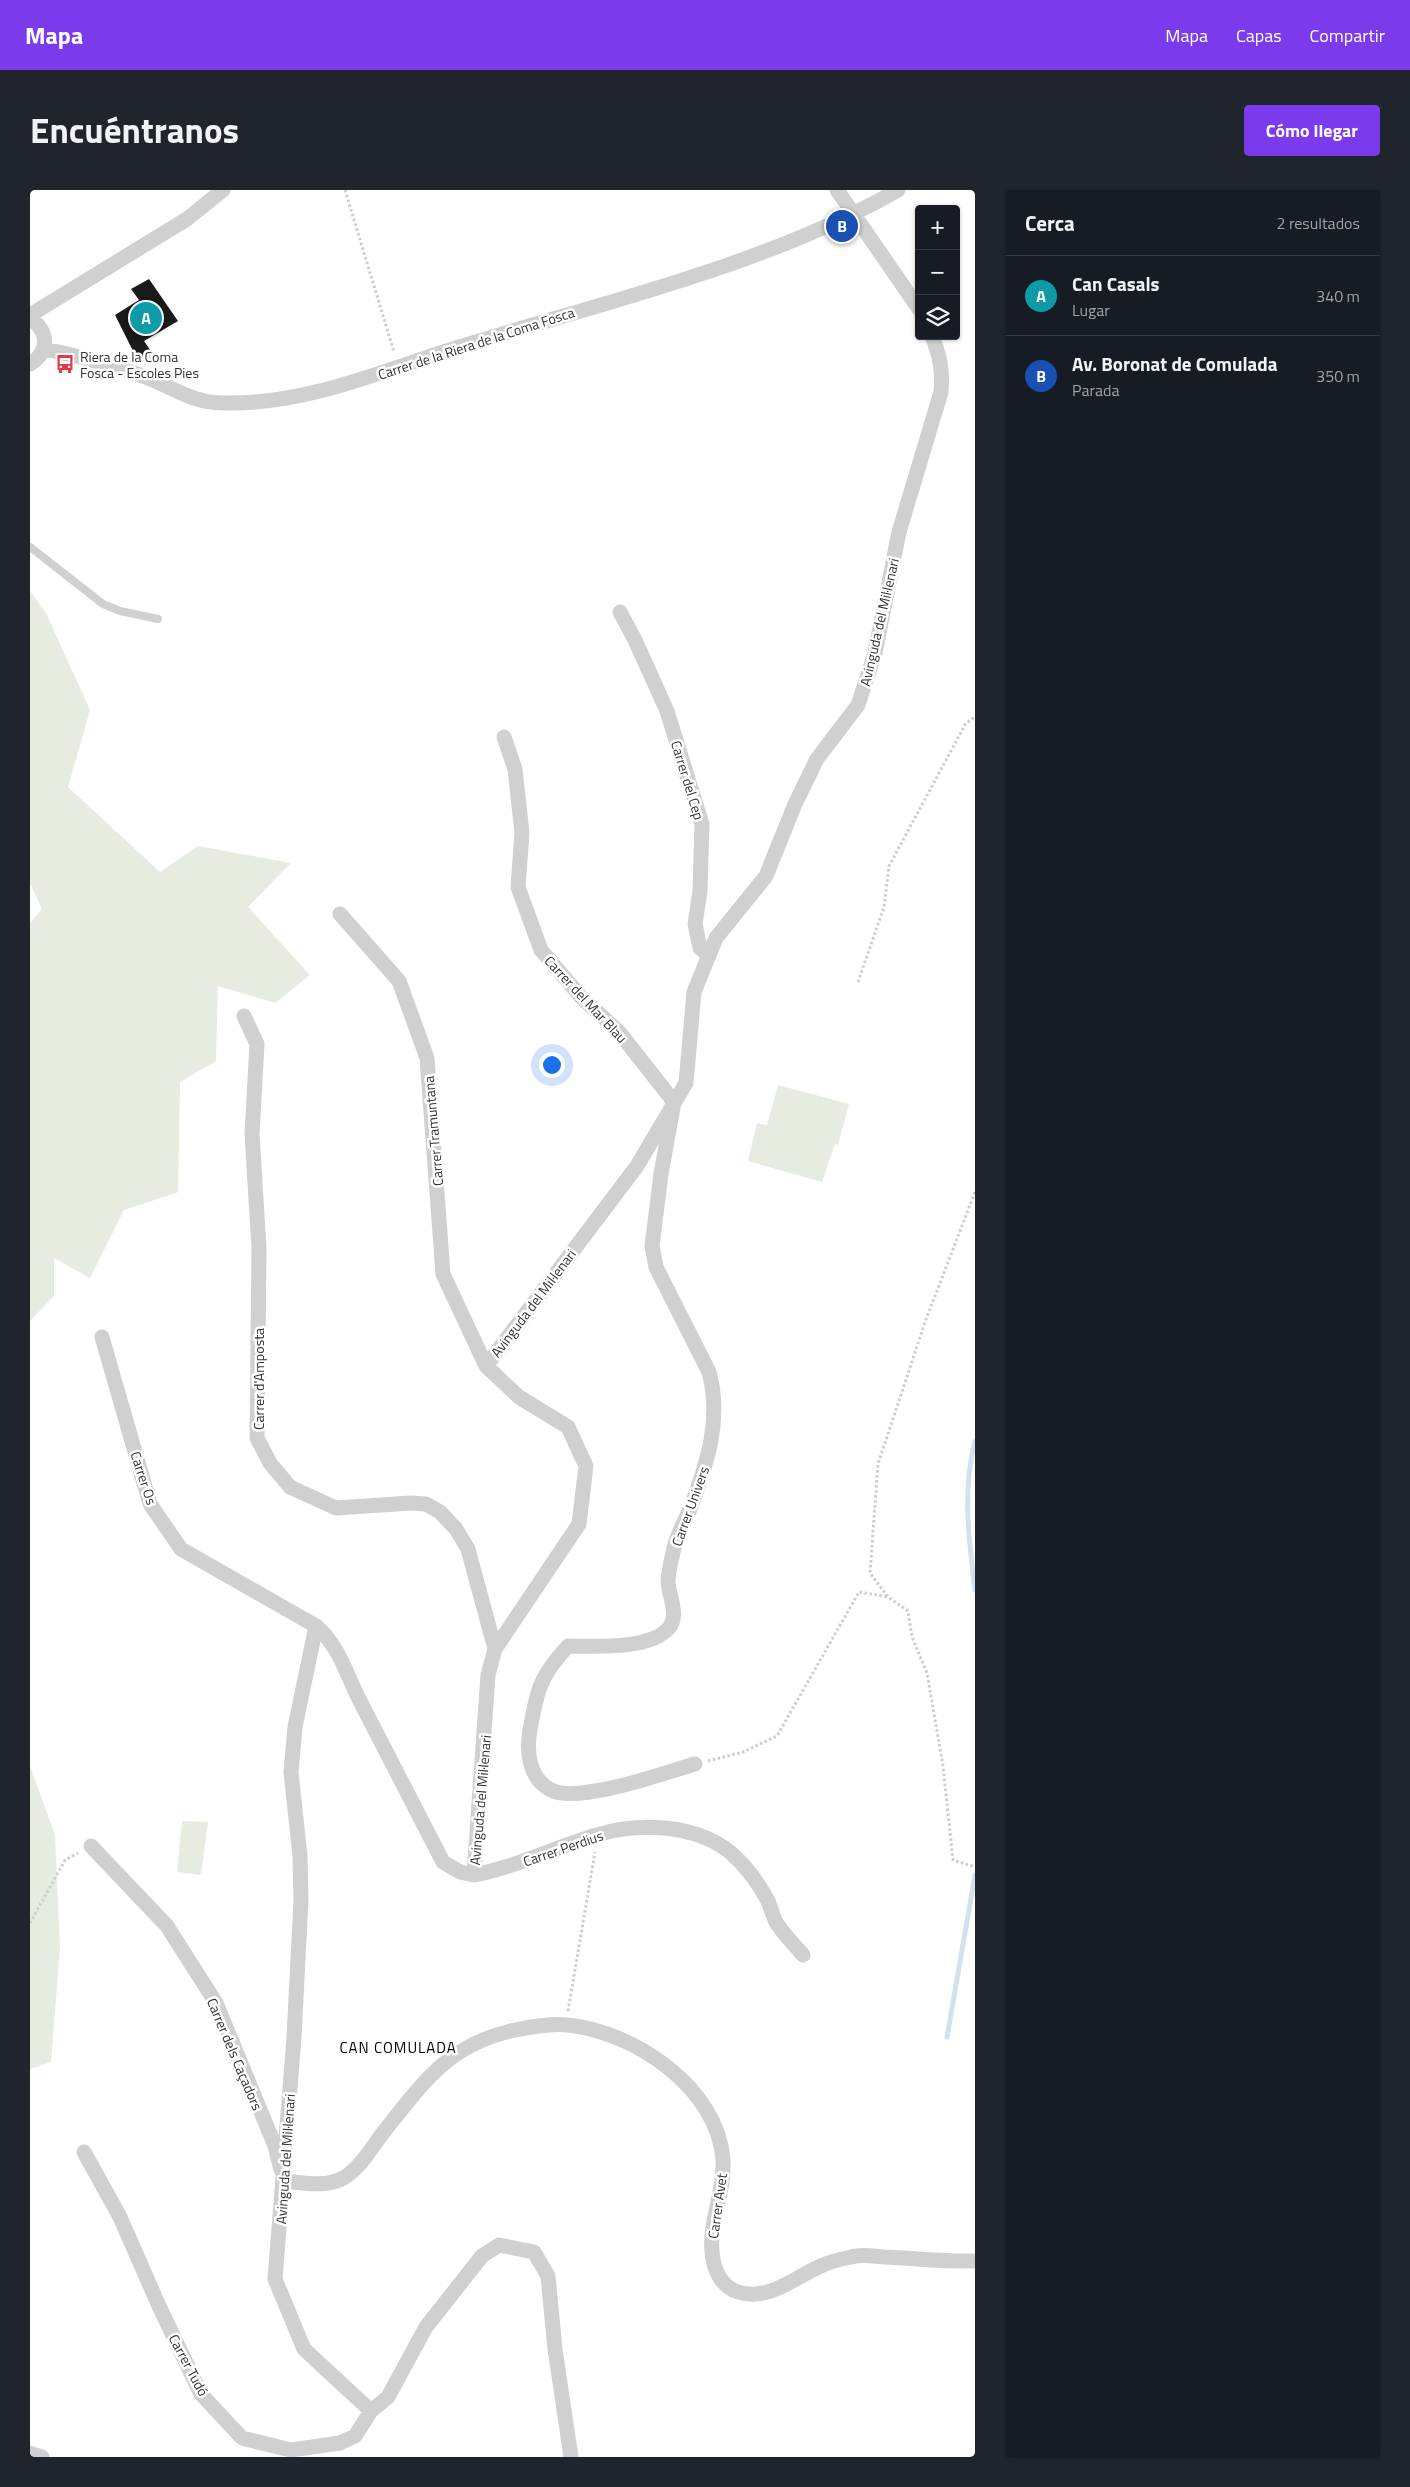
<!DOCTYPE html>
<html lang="es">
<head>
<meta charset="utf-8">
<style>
  :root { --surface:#171b24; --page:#20242c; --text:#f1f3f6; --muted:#9ea1a6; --line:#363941; --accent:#7c3aed }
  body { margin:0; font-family:"Titillium Web",sans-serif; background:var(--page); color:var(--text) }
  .controls { position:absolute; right:15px; top:15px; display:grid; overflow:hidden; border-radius:5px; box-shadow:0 1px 4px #0004 }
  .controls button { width:45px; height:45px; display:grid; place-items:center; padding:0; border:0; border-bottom:1px solid var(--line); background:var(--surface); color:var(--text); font:25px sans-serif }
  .you { position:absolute; left:521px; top:874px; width:18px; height:18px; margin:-12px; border:4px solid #fff; border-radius:50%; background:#1a73e8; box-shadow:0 0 0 8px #1a73e833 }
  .badge { display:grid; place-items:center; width:32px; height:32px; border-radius:50%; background:var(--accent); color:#fff; font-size:16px; font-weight:700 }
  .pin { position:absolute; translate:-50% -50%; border:2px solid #fff; box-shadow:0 1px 5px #0006 }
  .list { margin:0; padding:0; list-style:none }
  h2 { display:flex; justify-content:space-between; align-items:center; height:65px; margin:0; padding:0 20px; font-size:21px }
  h2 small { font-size:16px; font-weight:400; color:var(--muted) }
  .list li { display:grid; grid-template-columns:32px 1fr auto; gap:15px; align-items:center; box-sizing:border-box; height:80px; padding:0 20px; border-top:1px solid var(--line) }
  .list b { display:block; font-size:19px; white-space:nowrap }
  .list p { margin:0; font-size:16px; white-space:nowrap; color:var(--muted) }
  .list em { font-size:16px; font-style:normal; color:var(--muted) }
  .icon { flex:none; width:28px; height:28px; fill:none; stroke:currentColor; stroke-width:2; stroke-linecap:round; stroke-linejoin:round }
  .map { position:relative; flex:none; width:945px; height:2267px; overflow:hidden; border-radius:5px }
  header { display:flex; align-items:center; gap:30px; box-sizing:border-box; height:70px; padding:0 25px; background:var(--accent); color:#fff }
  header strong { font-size:24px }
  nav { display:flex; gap:28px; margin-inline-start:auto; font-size:18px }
  .intro { display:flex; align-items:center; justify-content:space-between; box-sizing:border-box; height:120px; padding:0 30px }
  h1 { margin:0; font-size:35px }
  .button { padding:12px 22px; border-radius:5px; background:var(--accent); color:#fff; font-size:18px; font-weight:700 }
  main { display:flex; gap:30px; padding:0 30px }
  aside { flex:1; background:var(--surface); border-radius:5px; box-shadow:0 1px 4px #0004 }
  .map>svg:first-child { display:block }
  .green { fill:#e6ecdf }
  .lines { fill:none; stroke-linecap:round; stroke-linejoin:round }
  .stream { stroke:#cfe2ee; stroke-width:5 }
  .building { fill:#1a1a1a }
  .path { stroke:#cdcdcd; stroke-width:3; stroke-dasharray:2.5 2.5; stroke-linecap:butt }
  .lane { stroke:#d0d0d0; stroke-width:8 }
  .street { stroke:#d0d0d0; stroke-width:15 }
  .labels { text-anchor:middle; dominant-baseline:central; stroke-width:5; stroke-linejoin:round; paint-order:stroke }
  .street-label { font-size:14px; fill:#333; stroke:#fff }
  .poi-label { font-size:14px; fill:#333; stroke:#fff; text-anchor:start }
  .neighbourhood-label { font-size:15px; letter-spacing:1px; fill:#000; stroke:#fff }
</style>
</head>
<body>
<header>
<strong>Mapa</strong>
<nav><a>Mapa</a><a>Capas</a><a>Compartir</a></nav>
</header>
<div class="intro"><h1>Encuéntranos</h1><a class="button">Cómo llegar</a></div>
<main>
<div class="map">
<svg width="945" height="2267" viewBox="0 0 945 2267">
  <rect width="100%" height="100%" fill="#fff"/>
  <path class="green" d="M0,401L16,423L60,520L38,597L130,682L168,656L261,673L218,717L280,785L245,813L188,796L186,871L150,892L148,1002L94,1020L60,1088L24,1068V1106L0,1131V733L12,719L0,693Z
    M748,895L819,914L808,955L805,954L792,992L718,971L727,933L737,935Z
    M0,1576L25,1645L30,1757L21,1872L0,1879Z
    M152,1631L178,1632L171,1685L147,1682Z"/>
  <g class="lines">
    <path class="stream" d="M945,1251C932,1301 939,1351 945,1400
      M917,1847L945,1685"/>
  </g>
  <path class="building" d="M119,89L148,131L114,151L123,164L109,173L85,125L109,110L101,99Z"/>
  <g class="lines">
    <path class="path" d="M315,0L364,162
      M828,792L854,717L859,676L936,533L945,527
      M945,1002L895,1132L848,1274L840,1383L858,1407L878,1421L882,1447L897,1483L913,1576L923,1670L945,1677
      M678,1571L713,1562L747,1546L829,1402L858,1407
      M0,1733L35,1670L48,1663
      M538,1821L565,1662"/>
    <path class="lane" d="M0,357L73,414L90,421L128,429"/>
    <path class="street" d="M807,0L889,119
      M0,125L157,29L193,0
      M0,128C19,142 20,161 0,174
      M14,159C49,166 84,175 118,188C146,199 162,213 194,213C280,215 358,178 439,154C579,111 741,73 868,0
      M590,422L605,450L637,521L672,634L670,701L665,734L670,758L679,766
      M474,547L485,579L492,643L488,697L511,760L552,808L589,842L644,912L631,984L622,1056L626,1077L679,1182C692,1230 677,1274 660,1319C655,1331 647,1345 644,1358C642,1368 638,1381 638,1392C639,1407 650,1426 638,1439C618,1460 565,1456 538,1456C510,1486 507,1500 500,1540C496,1561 499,1589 521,1600C548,1614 634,1583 665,1574
      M310,724L369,791L397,868L413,1084L456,1176
      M214,826L227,854L222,944L229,1058L227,1248L240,1273L260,1297L306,1318L381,1313L396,1314L410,1322L426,1339L438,1359L465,1459
      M72,1147L120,1314L151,1359L286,1436
      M61,1656L137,1736L186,1813L245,1956L251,1980
      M444,1685C487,1677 525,1657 567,1645C609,1632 666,1634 701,1663C716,1676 729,1694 738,1711C741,1718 743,1726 746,1732C753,1744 764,1754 773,1765
      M54,1962L90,2027L129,2116L171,2204L212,2248L261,2260L310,2253L325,2246L341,2221
      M254,1991C274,1993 297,1998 315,1987C332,1976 343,1955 356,1939C395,1890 420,1854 485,1840C501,1837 521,1833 538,1835C605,1842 688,1898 693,1970C695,2001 679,2032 682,2061C683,2078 690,2096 708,2102C740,2112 766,2086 793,2075C802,2071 811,2069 821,2067C831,2064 843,2066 854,2067C884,2068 914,2072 945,2071
      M0,2263L12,2267
      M541,2267L525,2159L518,2086L504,2062L469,2055L452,2066L396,2137L358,2207L341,2221L274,2159L245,2089L264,1847L271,1711L270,1666L261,1582L265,1537L286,1436C310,1457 316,1484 330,1511C358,1565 385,1618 413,1672L430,1682L444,1685L458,1485L465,1459L549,1334L556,1276L538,1237L489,1207L456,1176L607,976L656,893L664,802L686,748L736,686L765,614L787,569L828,515L845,463L869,342L911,202C913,181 910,166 902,146"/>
  </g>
  <defs>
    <g id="bus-bare" transform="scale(1.5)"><path d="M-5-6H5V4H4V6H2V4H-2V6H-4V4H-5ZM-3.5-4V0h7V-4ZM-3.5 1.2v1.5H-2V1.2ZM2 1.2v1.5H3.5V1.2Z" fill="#e63946" stroke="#fff" stroke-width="2.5" paint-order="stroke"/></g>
  </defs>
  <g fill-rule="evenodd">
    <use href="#bus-bare" x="35" y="174"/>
  </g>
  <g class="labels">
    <g class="street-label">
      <text transform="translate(446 153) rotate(-18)">Carrer de la Riera de la Coma Fosca</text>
      <text transform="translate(849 432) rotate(-77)">Avinguda del Mil·lenari</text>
      <text transform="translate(658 590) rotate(73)">Carrer del Cep</text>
      <text transform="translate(556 809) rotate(47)">Carrer del Mar Blau</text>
      <text transform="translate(403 941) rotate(-95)">Carrer Tramuntana</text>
      <text transform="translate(503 1113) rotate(-53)">Avinguda del Mil·lenari</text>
      <text transform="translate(228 1189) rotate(-90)">Carrer d'Amposta</text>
      <text transform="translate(114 1288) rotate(72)">Carrer Os</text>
      <text transform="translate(660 1316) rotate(-70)">Carrer Univers</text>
      <text transform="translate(450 1610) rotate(-85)">Avinguda del Mil·lenari</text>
      <text transform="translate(533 1658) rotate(-19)">Carrer Perdius</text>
      <text transform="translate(205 1864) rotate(67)">Carrer dels Caçadors</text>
      <text transform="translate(255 1969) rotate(-86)">Avinguda del Mil·lenari</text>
      <text transform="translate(687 2016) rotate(-82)">Carrer Avet</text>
      <text transform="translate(159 2175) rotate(62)">Carrer Tudó</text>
    </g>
    <g class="poi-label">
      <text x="50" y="166">Riera de la Coma<tspan x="50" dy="16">Fosca - Escoles Pies</tspan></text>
    </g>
    <g class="neighbourhood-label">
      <text x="368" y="1857">CAN COMULADA</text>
    </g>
  </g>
</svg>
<div class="controls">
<button>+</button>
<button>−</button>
<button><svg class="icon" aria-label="layers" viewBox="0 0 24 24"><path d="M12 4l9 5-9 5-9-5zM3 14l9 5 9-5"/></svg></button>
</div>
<div class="you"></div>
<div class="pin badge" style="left:116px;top:128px;background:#0f9aa8">A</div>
<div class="pin badge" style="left:812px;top:36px;background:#1a4fb4">B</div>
</div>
<aside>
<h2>Cerca<small>2 resultados</small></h2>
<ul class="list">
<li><span class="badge" style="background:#0f9aa8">A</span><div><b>Can Casals</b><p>Lugar</p></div><em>340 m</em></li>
<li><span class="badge" style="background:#1a4fb4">B</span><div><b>Av. Boronat de Comulada</b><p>Parada</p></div><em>350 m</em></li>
</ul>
</aside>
</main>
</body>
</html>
